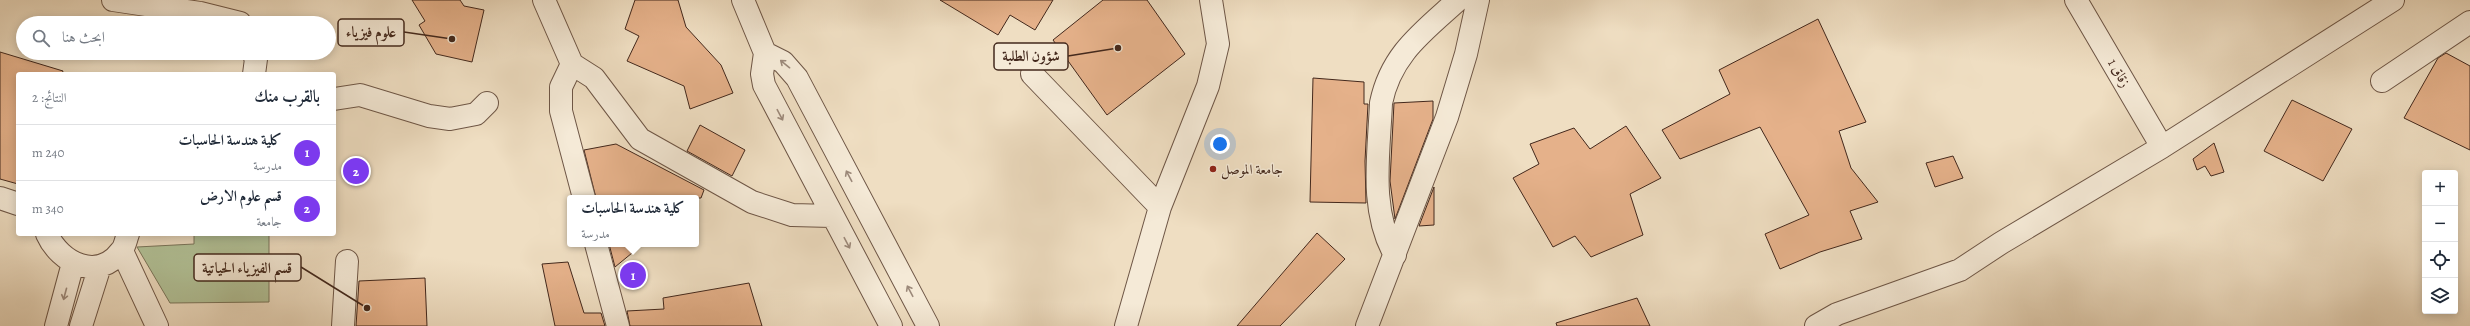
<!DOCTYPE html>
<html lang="ar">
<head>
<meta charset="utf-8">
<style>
  :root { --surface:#fff; --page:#f2f2f3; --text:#1f2937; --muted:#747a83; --line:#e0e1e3; --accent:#7c3aed }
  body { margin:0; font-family:Alegreya,Amiri,serif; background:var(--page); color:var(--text); direction:rtl }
  .controls { position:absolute; right:12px; bottom:12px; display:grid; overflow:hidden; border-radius:4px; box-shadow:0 2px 10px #0003 }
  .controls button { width:36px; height:36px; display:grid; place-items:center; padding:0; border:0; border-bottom:1px solid var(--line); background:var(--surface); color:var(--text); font:20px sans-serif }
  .you { position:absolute; left:1220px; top:144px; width:14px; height:14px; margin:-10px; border:3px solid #fff; border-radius:50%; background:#1a73e8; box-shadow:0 0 0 6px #1a73e833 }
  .badge { display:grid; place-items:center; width:26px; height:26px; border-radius:50%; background:var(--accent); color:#fff; font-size:13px; font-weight:700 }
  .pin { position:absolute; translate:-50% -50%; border:2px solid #fff; box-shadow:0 1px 4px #0006 }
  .popup { position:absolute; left:567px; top:195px; width:132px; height:52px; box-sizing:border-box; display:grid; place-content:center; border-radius:4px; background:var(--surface); filter:drop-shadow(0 1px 3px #0005); font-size:13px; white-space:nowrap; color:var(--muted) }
  .popup b { font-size:15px; color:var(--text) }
  .popup::after { content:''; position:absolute; left:50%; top:100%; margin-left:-8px; border:8px solid transparent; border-top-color:var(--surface) }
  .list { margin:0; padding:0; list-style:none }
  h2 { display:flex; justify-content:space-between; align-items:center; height:52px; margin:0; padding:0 16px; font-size:17px }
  h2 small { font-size:13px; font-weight:400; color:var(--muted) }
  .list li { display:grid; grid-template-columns:26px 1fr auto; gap:12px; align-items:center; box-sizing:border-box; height:56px; padding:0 16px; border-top:1px solid var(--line) }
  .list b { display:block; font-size:15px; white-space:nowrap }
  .list p { margin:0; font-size:13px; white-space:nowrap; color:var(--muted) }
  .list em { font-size:13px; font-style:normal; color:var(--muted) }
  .icon { flex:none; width:22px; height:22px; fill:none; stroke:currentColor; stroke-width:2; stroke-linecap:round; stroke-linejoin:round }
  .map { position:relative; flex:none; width:2470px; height:326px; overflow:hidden; direction:ltr }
  .search { position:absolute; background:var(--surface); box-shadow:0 2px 10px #0003; left:16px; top:16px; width:320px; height:44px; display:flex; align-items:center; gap:10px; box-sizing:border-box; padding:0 14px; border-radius:22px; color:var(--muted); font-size:15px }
  .panel { position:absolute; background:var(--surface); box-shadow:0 2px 10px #0003; left:16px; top:72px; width:320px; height:164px; border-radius:4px; direction:rtl }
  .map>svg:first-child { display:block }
  .green { fill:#b2c298; stroke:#7a755a }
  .building { fill:#e5b18a; stroke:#43281c }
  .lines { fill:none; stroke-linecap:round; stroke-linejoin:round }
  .minor-casing { stroke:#6e5646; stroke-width:24 }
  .minor { stroke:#f5ead7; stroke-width:22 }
  .oneway { stroke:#9c897a }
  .poi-dot { fill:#8f2418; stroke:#f5ead7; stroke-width:1.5 }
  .labels { text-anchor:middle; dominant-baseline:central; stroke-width:3; stroke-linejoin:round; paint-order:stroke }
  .street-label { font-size:14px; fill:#43281c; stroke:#f5ead7 }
  .poi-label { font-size:14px; fill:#43281c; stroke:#f5ead7; text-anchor:start }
  .leader { fill:none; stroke:#43281c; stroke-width:1.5 }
  .callout-dot { fill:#43281c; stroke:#f5ead7; stroke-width:1.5 }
  .callout { fill:#f5ead7; stroke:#43281c; stroke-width:1.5 }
  .callout-label { font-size:15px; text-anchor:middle; font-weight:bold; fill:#43281c }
</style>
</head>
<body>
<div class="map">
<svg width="2470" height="326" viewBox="0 0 2470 326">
  <rect width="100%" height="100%" fill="#efdec2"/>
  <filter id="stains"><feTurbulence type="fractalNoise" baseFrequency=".005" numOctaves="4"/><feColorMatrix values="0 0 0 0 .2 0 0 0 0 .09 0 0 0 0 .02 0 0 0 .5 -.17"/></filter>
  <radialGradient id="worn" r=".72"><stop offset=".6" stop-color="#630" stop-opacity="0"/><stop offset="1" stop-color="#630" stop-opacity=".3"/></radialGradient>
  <path class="green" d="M194,234H269V302L170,303L137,247L194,244Z"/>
  <path class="building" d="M412,0H460L464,6L484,10L472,62L436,54L419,25L425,21Z
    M635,0H678L686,27L721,65L733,93L690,109L684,86L627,61L639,36L625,29Z
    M940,0H1053L1035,30L1010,15L998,35Z
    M1103,0H1147L1185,54L1107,115L1053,40Z
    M1818,19L1866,122L1839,131L1851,168L1878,202L1850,211L1862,239L1820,252L1780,269L1765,234L1809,215L1760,127L1680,159L1662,130L1730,94L1719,70Z
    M0,52L63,71L62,74H18V184L0,179Z
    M2446,53L2470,66V150L2404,118L2438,58Z
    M1313,78L1364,82V104H1368L1365,161L1366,203L1310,202Z
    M2292,100L2352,129L2323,181L2264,151Z
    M1433,101V119L1395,219L1390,181L1394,103Z
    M700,125L745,150L732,176L687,151Z
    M1626,126L1661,178L1630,194L1643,235L1591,257L1575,236L1553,247L1513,178L1539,164L1530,144L1574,128L1590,149Z
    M2214,143L2224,172L2211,176L2205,166L2197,170L2193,159Z
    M616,144L704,190L701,198H596L584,150Z
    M1953,156L1963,178L1935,187L1926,163Z
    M1434,187V225L1419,226Z
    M1317,233L1345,259L1280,326H1237Z
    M609,244H643L615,267Z
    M568,262L584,313H601L605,326H555L542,264Z
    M425,278L427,326H356L359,281Z
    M749,283L762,326H630L627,311L664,309L663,298Z
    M1637,298L1650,326H1557L1556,323Z"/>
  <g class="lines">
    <g class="minor-casing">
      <path id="minor" d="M113,0L200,13L240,23
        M544,0L572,64L594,78L640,139L752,202L792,215L832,216
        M743,0L765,53L762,74L764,85L891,326
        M2076,0L2162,147
        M253,53L256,59L254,74
        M765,53L783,62L797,78L928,326
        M572,64L561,87V111L584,198
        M1032,74L1160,207
        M2382,81L2470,22
        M334,99L360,95L429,116L450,119L476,114L487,103
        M0,198L18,204
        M47,234C60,263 98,282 121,251C125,247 126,239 128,234
        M596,244L618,326
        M122,251L157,326
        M1395,255C1369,209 1379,154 1381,103C1391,54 1423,32 1458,0
        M56,326L73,263
        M81,326L100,266
        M343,326L347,261
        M1126,326L1160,207L1208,86L1218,44L1211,0
        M1367,326L1447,117L1466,54L1478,0
        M1816,326L1837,314L1960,270L2001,243L2162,147L2393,0"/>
    </g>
    <use href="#minor" class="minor"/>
  </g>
  <defs><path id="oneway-shaft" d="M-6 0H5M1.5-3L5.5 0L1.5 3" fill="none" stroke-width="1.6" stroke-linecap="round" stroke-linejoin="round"/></defs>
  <g class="oneway">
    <use href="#oneway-shaft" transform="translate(785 64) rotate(-141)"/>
    <use href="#oneway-shaft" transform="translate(780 115) rotate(62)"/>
    <use href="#oneway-shaft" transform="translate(849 176) rotate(-118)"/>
    <use href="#oneway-shaft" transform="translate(847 243) rotate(62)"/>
    <use href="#oneway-shaft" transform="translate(910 291) rotate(-118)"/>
    <use href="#oneway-shaft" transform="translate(65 294) rotate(105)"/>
  </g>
  <circle class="poi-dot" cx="1213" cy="169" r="4"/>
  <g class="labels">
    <g class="street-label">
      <text transform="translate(2119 73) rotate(60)">زقاق 1</text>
    </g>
    <g class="poi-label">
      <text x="1221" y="169">جامعة الموصل</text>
    </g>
  </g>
  <path class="leader" d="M452 39L404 32M1118 48L1068 56M367 308L301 267"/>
  <g class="callout-dot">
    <circle cx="452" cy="39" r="4"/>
    <circle cx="1118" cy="48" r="4"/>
    <circle cx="367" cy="308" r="4"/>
  </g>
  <g class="callout">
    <rect x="338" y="19" width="66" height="27" rx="4"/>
    <rect x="994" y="43" width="74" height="27" rx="4"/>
    <rect x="194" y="254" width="107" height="27" rx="4"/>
  </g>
  <g class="callout-label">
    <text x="371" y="37">علوم فيزياء</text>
    <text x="1031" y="61">شؤون الطلبة</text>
    <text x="247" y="273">قسم الفيزياء الحياتية</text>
  </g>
  <rect width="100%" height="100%" filter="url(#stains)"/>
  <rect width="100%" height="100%" fill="url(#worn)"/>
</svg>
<div class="controls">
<button>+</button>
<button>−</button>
<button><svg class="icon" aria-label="locate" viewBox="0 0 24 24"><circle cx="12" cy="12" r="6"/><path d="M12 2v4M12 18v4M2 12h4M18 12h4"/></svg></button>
<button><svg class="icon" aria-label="layers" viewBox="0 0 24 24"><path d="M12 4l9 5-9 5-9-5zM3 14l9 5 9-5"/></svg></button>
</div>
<div class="you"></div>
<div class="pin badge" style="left:633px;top:275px">1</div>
<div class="popup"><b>كلية هندسة الحاسبات</b>مدرسة</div>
<div class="pin badge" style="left:356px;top:171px">2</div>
<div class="search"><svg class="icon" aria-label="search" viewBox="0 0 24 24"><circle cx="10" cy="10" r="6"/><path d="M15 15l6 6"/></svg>ابحث هنا</div>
<section class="panel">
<h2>بالقرب منك<small>النتائج: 2</small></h2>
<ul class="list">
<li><span class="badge">1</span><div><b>كلية هندسة الحاسبات</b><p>مدرسة</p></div><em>240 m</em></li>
<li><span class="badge">2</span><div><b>قسم علوم الارض</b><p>جامعة</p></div><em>340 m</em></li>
</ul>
</section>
</div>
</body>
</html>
